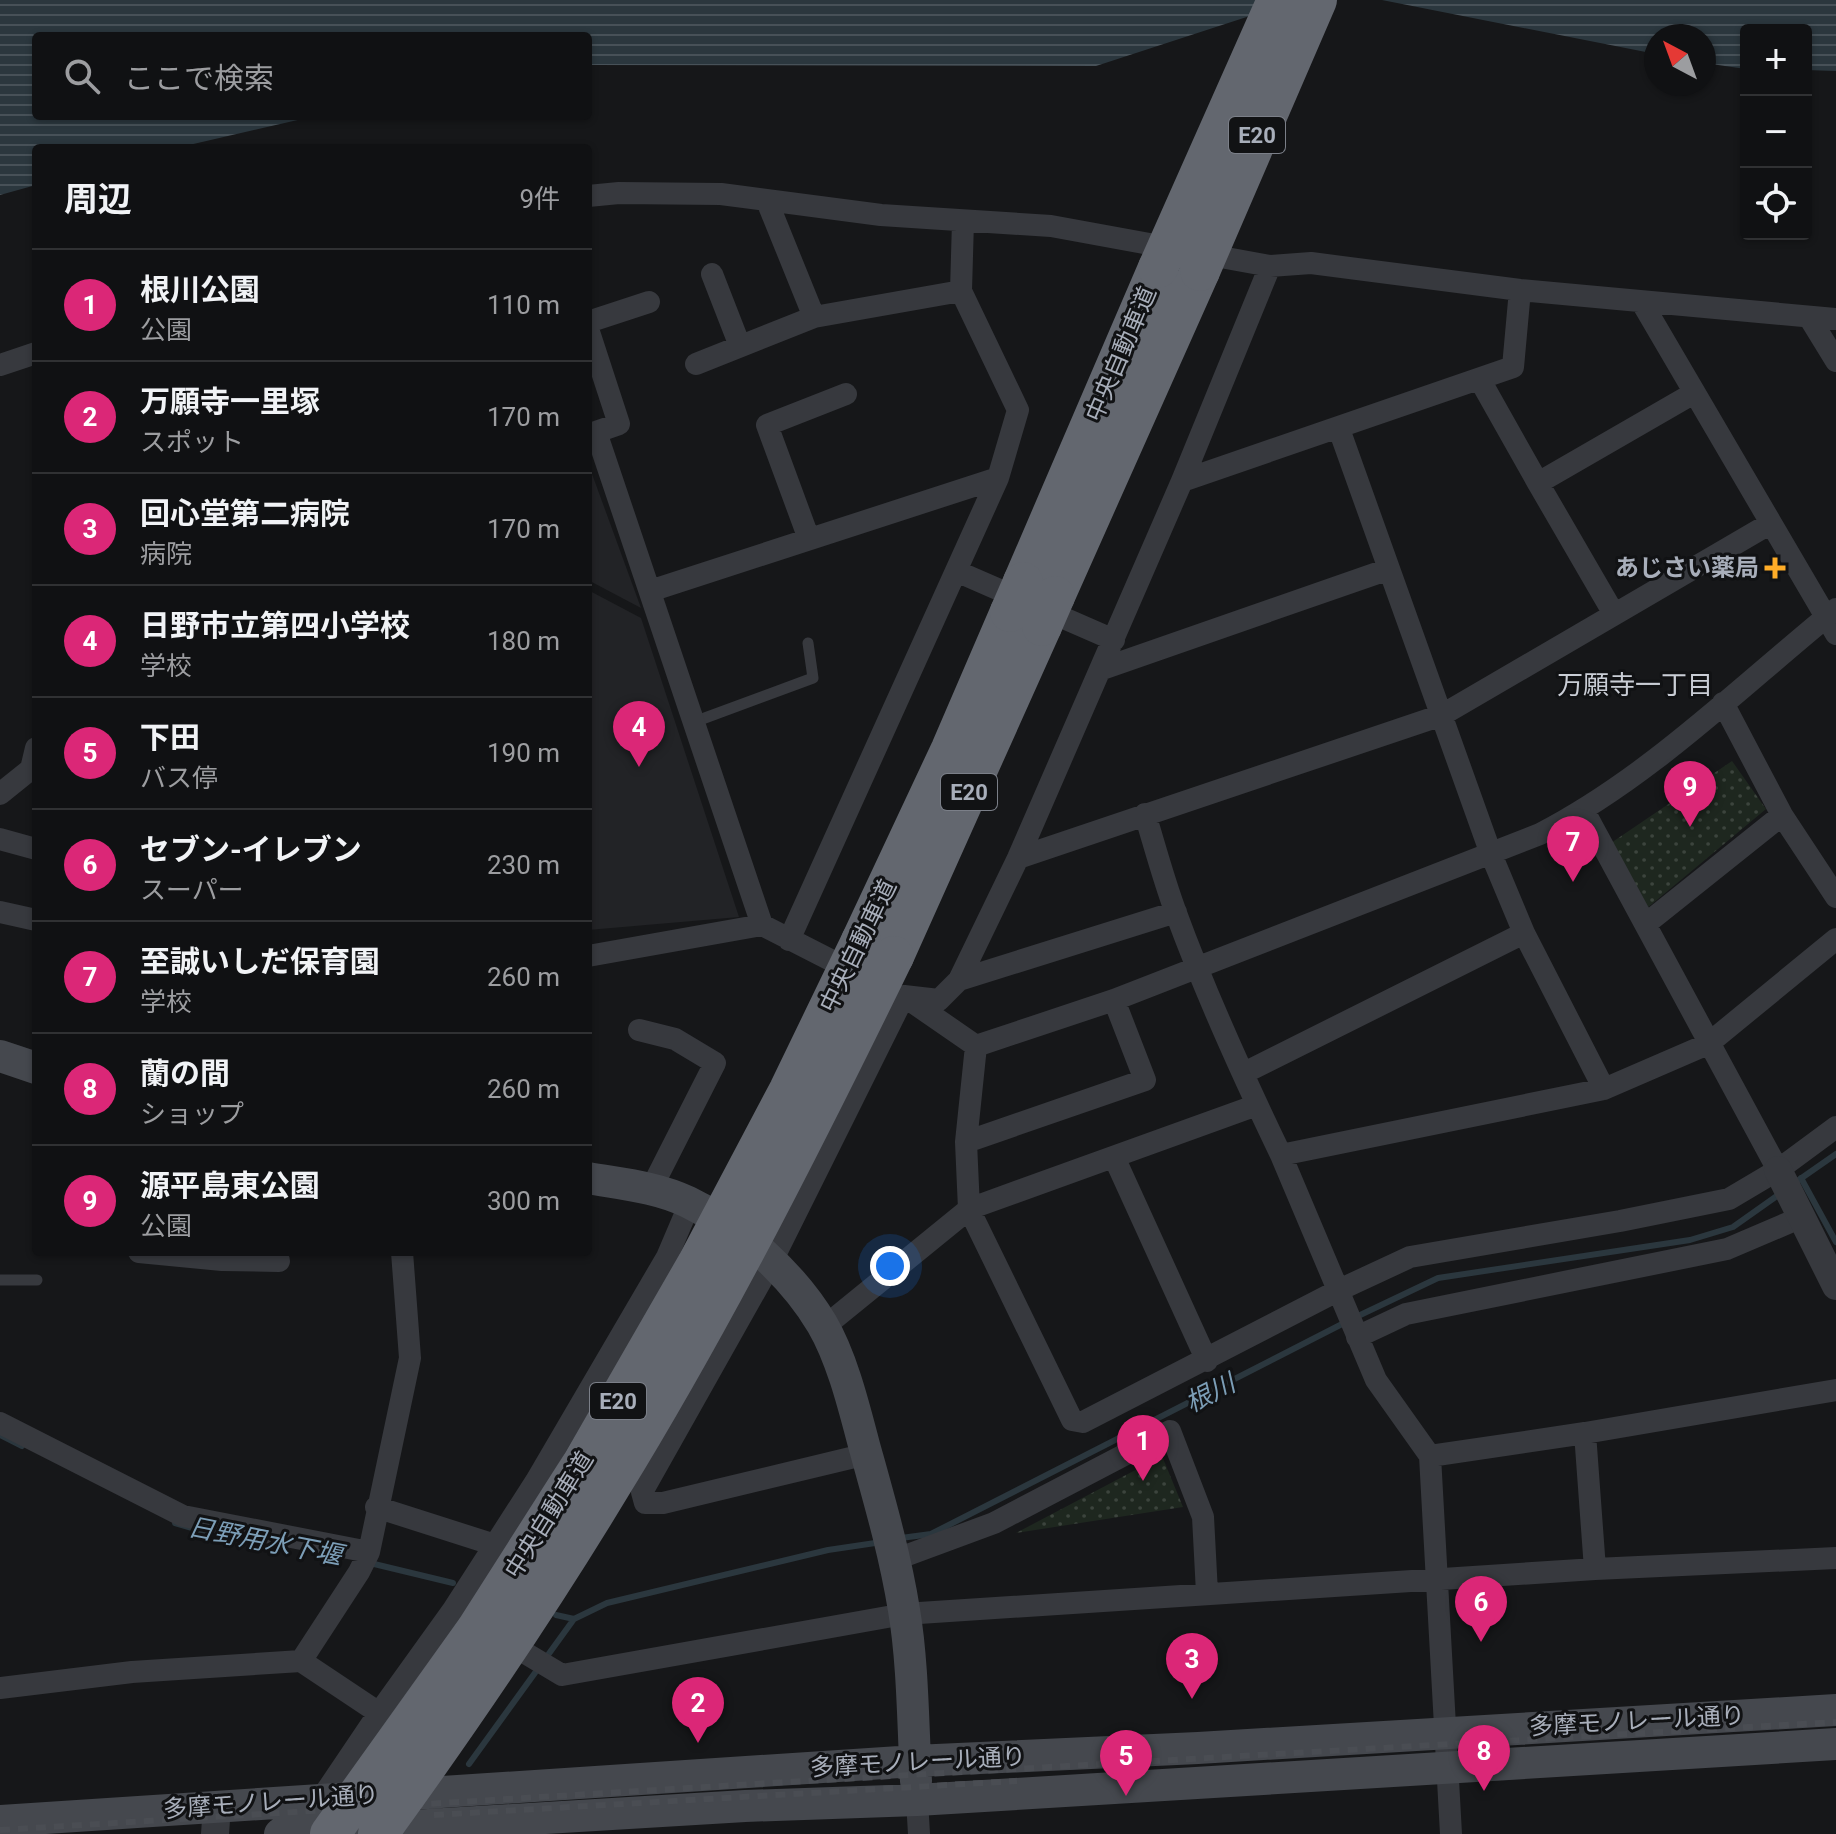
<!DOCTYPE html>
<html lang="ja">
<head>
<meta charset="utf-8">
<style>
  :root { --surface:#101113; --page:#1e1f21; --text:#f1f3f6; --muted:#9c9da0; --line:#303133; --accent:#db2777 }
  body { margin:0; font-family:Roboto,"Noto Sans JP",sans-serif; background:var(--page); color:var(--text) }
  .controls { position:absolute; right:24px; top:24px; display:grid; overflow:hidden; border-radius:8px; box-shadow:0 2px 6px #0004 }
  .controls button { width:72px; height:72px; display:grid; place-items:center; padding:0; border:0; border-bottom:2px solid var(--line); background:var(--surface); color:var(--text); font:40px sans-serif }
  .compass { position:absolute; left:1644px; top:24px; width:72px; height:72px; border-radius:50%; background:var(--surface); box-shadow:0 2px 6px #0004; rotate:319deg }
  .you { position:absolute; left:890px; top:1266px; width:28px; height:28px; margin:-20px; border:6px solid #fff; border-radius:50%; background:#1a73e8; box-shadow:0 0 0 12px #1a73e833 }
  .badge { display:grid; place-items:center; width:52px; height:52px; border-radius:50%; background:var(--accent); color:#fff; font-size:26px; font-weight:700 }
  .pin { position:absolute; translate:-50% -66px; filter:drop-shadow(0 2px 4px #0008) }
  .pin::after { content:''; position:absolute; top:42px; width:28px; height:24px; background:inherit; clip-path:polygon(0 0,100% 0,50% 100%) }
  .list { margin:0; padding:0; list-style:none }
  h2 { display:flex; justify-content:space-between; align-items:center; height:104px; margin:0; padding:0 32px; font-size:34px }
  h2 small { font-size:26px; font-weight:400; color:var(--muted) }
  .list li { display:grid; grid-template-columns:52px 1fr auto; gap:24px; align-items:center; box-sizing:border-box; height:112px; padding:0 32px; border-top:2px solid var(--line) }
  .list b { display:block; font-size:30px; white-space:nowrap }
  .list p { margin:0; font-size:26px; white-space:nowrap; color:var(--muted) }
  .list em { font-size:26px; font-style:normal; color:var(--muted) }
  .icon { flex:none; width:44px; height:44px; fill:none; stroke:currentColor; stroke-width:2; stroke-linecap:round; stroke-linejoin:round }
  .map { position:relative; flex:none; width:1836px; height:1834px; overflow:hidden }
  .search { position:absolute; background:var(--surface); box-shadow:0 2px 6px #0004; left:32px; top:32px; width:560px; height:88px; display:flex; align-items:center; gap:20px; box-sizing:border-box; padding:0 28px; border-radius:8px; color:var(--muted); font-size:30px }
  .panel { position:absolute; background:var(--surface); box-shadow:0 2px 6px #0004; left:32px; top:144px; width:560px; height:1112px; border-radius:8px }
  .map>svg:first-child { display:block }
  .built { fill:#222326 }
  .grass { fill:url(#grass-dots) }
  .water { fill:url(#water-rules) }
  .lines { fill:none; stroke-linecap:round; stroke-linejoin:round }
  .stream { stroke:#2b373e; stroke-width:6 }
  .service { stroke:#37393e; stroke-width:11 }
  .minor { stroke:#37393e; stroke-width:22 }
  .tertiary { stroke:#37393e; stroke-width:28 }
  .secondary { stroke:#45484e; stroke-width:32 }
  .motorway { stroke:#63676f; stroke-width:40 }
  .rail { stroke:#4a4d53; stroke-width:6; stroke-dasharray:10 8; stroke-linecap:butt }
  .motorway-bridge { stroke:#63676f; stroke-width:40 }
  .poi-dot { fill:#ffad28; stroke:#111214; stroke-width:3 }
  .labels { text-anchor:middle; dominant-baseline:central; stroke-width:6; stroke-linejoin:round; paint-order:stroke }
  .shield { fill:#111214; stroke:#7b7f88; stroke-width:2 }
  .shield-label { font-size:22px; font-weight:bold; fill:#a8aeba }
  .street-label { font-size:24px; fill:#a8aeba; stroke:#111214 }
  .poi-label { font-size:24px; font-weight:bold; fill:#a8aeba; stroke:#111214; text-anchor:end }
  .neighbourhood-label { font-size:26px; fill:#c9cdd5; stroke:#111214 }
  .water-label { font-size:26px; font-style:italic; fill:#7c9eb7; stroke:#111214 }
</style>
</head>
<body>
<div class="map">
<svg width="1836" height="1834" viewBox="0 0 1836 1834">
  <defs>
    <pattern id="grass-dots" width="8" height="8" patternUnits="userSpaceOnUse" patternTransform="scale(2)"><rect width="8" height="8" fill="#1e271f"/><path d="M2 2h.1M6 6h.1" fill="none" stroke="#3c443d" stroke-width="1.8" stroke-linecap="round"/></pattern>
    <pattern id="water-rules" width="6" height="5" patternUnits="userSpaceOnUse" patternTransform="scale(2)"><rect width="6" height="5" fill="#2b373e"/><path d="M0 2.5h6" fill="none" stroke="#475158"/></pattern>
  </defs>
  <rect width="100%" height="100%" fill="#161719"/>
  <path class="built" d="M588,463L641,608L588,580Z
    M588,590L641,618L739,917L588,930Z"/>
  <path class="grass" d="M1732,761L1766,809L1646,909L1608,845Z
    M1162,1456L1183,1507L1016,1533Z"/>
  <path class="water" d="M0,0H1299L1096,66L588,65V36H36V116H315L176,148H36V185L0,195Z
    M1382,0H1836V71L1806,70V30H1746V69L1704,63V36H1656V54Z"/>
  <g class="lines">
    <path class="stream" d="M1801,1178L1836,1242
      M1793,1184L1836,1154
      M1356,1317L1438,1278L1690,1240L1733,1227L1781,1193
      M0,1435L22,1446
      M175,1523L206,1532
      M901,1538L931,1534L1346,1322
      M370,1563L453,1583
      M556,1615L574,1619
      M469,1764L574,1619L607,1603L828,1550L882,1542"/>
    <path class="service" d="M694,722L813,678L808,643
      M0,1280H37"/>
    <path class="minor" d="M588,196L619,193L721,194L881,215L1051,226L1270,266L1311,263L1520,290L1836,319
      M767,201L814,317
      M712,274L740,346
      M1641,301L1836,634
      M1809,317L1836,361
      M588,322L649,302
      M588,329L619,424L596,432
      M696,364L814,317L961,291
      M0,365L36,353
      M1480,380L1538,483
      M1339,429L1491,854L1524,933L1604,1089
      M588,435L596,432L762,925
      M1182,481L1513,367L1520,290
      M809,539L767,425L846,394
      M956,571L1114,640
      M650,591L998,478
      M1614,614L1538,483L1694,393
      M1102,669L1389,569
      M1723,703L1782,815L1836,897
      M0,794L31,769L36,748
      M1584,811L1778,1170
      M1145,814C1155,847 1164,881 1176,913C1206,995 1243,1076 1281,1155L1604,1089L1708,1044L1836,939
      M0,839L36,849
      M1018,858L1442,715L1771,523
      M0,912L36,920
      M1647,923L1782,815
      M789,940L998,478L1018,410L961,291L963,221
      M588,956L762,925L856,973
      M959,980L1176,912
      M908,999L976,1046
      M639,1030L675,1039L715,1063L651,1189
      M976,1046L966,1142L969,1209L1072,1420L1083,1422L1339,1290L1410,1257L1620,1221L1729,1199L1778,1170L1836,1127
      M976,1046L1114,1000L1540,834C1650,777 1740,687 1836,609
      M1244,1073L1524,933
      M966,1142L1145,1080L1114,1000
      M1281,1155L1376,1380L1430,1456L1451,1834
      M1114,1157L1207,1361
      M139,1252L222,1260L279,1261
      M824,1327L969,1209L1257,1105
      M1357,1337L1406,1314L1727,1249L1802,1217
      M0,1423L183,1516L369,1552
      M1585,1433L1595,1569
      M867,1454L663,1503H645L642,1492L771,1263L904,996L939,1000L959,980L1018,858L1182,481L1270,266
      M1430,1456L1585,1433L1836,1390
      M376,1507L495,1545
      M894,1560L994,1523L1170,1431L1203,1517L1207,1593
      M453,1610L562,1675L904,1614L1595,1569L1836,1558
      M301,1661L359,1572L369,1552L410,1358L402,1252
      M0,1688L132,1672L301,1661L379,1713
      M321,1799L379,1713L453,1610L536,1481L667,1257L690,1203
      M917,1800L919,1834"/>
    <path class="tertiary" d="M1778,1170L1836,1286
      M215,1834L217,1806"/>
    <path class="secondary" d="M0,1056L36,1068
      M588,1178C622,1184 657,1187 688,1202C740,1227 793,1275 822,1324C842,1358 854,1407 864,1445C879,1499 895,1554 904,1610C913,1663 913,1727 916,1781
      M0,1821L915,1761L1198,1748L1836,1710
      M280,1834L745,1806L917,1800L1836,1744"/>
    <path class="motorway" d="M1023,582L1158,268
      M1055,596L1200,271
      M861,941L951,749L1010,612
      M894,956L1042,626"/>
    <path class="rail" d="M434,1815L1017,1781
      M0,1830L770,1783L1836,1722"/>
    <path class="motorway-bridge" d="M1158,268L1277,0
      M1200,271L1317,0
      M1010,612L1023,582
      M1042,626L1055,596
      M330,1834L476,1630L583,1462L697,1264L789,1090L861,941
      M378,1834C460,1721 539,1605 611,1486C716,1315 806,1136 894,956"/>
  </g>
  <path class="poi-dot" d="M1771 556h8v8h8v8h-8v8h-8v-8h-8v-8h8z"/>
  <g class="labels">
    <g class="shield">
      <rect x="1229" y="117" width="56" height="36" rx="6"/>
      <rect x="941" y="774" width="56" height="36" rx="6"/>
      <rect x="590" y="1383" width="56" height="36" rx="6"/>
    </g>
    <g class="shield-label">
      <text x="1257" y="135">E20</text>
      <text x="969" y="792">E20</text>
      <text x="618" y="1401">E20</text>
    </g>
    <g class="street-label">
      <text transform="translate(1121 354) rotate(-67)">中央自動車道</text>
      <text transform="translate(858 946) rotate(-64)">中央自動車道</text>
      <text transform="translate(549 1515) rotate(-58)">中央自動車道</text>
      <text transform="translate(1637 1721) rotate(-3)">多摩モノレール通り</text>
      <text transform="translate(918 1762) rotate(-3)">多摩モノレール通り</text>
      <text transform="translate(271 1802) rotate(-4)">多摩モノレール通り</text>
    </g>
    <g class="poi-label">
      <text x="1759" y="568">あじさい薬局</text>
    </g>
    <g class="neighbourhood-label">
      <text x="1635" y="685">万願寺一丁目</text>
    </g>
    <g class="water-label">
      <text transform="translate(1210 1393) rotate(-27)">根川</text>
      <text transform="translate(265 1541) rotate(11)">日野用水下堰</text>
    </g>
  </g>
</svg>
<div class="controls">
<button>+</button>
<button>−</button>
<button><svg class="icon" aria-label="locate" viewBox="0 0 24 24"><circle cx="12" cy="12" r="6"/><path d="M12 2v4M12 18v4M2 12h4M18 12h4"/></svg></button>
</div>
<svg class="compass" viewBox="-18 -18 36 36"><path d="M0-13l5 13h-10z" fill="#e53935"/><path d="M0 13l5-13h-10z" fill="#9c9da0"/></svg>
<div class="you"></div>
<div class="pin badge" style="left:1143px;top:1481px">1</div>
<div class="pin badge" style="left:698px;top:1743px">2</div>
<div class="pin badge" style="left:1192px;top:1699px">3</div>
<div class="pin badge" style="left:639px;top:767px">4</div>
<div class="pin badge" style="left:1126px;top:1796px">5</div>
<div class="pin badge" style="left:1481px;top:1642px">6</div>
<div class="pin badge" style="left:1573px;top:882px">7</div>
<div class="pin badge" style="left:1484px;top:1791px">8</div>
<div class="pin badge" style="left:1690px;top:827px">9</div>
<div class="search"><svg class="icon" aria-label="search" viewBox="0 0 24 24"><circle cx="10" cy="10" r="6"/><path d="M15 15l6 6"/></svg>ここで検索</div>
<section class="panel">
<h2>周辺<small>9件</small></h2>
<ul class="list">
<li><span class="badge">1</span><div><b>根川公園</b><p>公園</p></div><em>110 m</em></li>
<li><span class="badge">2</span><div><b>万願寺一里塚</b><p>スポット</p></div><em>170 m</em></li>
<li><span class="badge">3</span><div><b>回心堂第二病院</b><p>病院</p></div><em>170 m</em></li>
<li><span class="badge">4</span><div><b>日野市立第四小学校</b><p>学校</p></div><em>180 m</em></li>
<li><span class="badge">5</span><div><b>下田</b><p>バス停</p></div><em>190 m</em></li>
<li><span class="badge">6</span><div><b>セブン-イレブン</b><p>スーパー</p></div><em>230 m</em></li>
<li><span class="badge">7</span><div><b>至誠いしだ保育園</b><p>学校</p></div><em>260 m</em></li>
<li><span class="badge">8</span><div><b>蘭の間</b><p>ショップ</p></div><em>260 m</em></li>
<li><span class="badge">9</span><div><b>源平島東公園</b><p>公園</p></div><em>300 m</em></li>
</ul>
</section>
</div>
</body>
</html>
